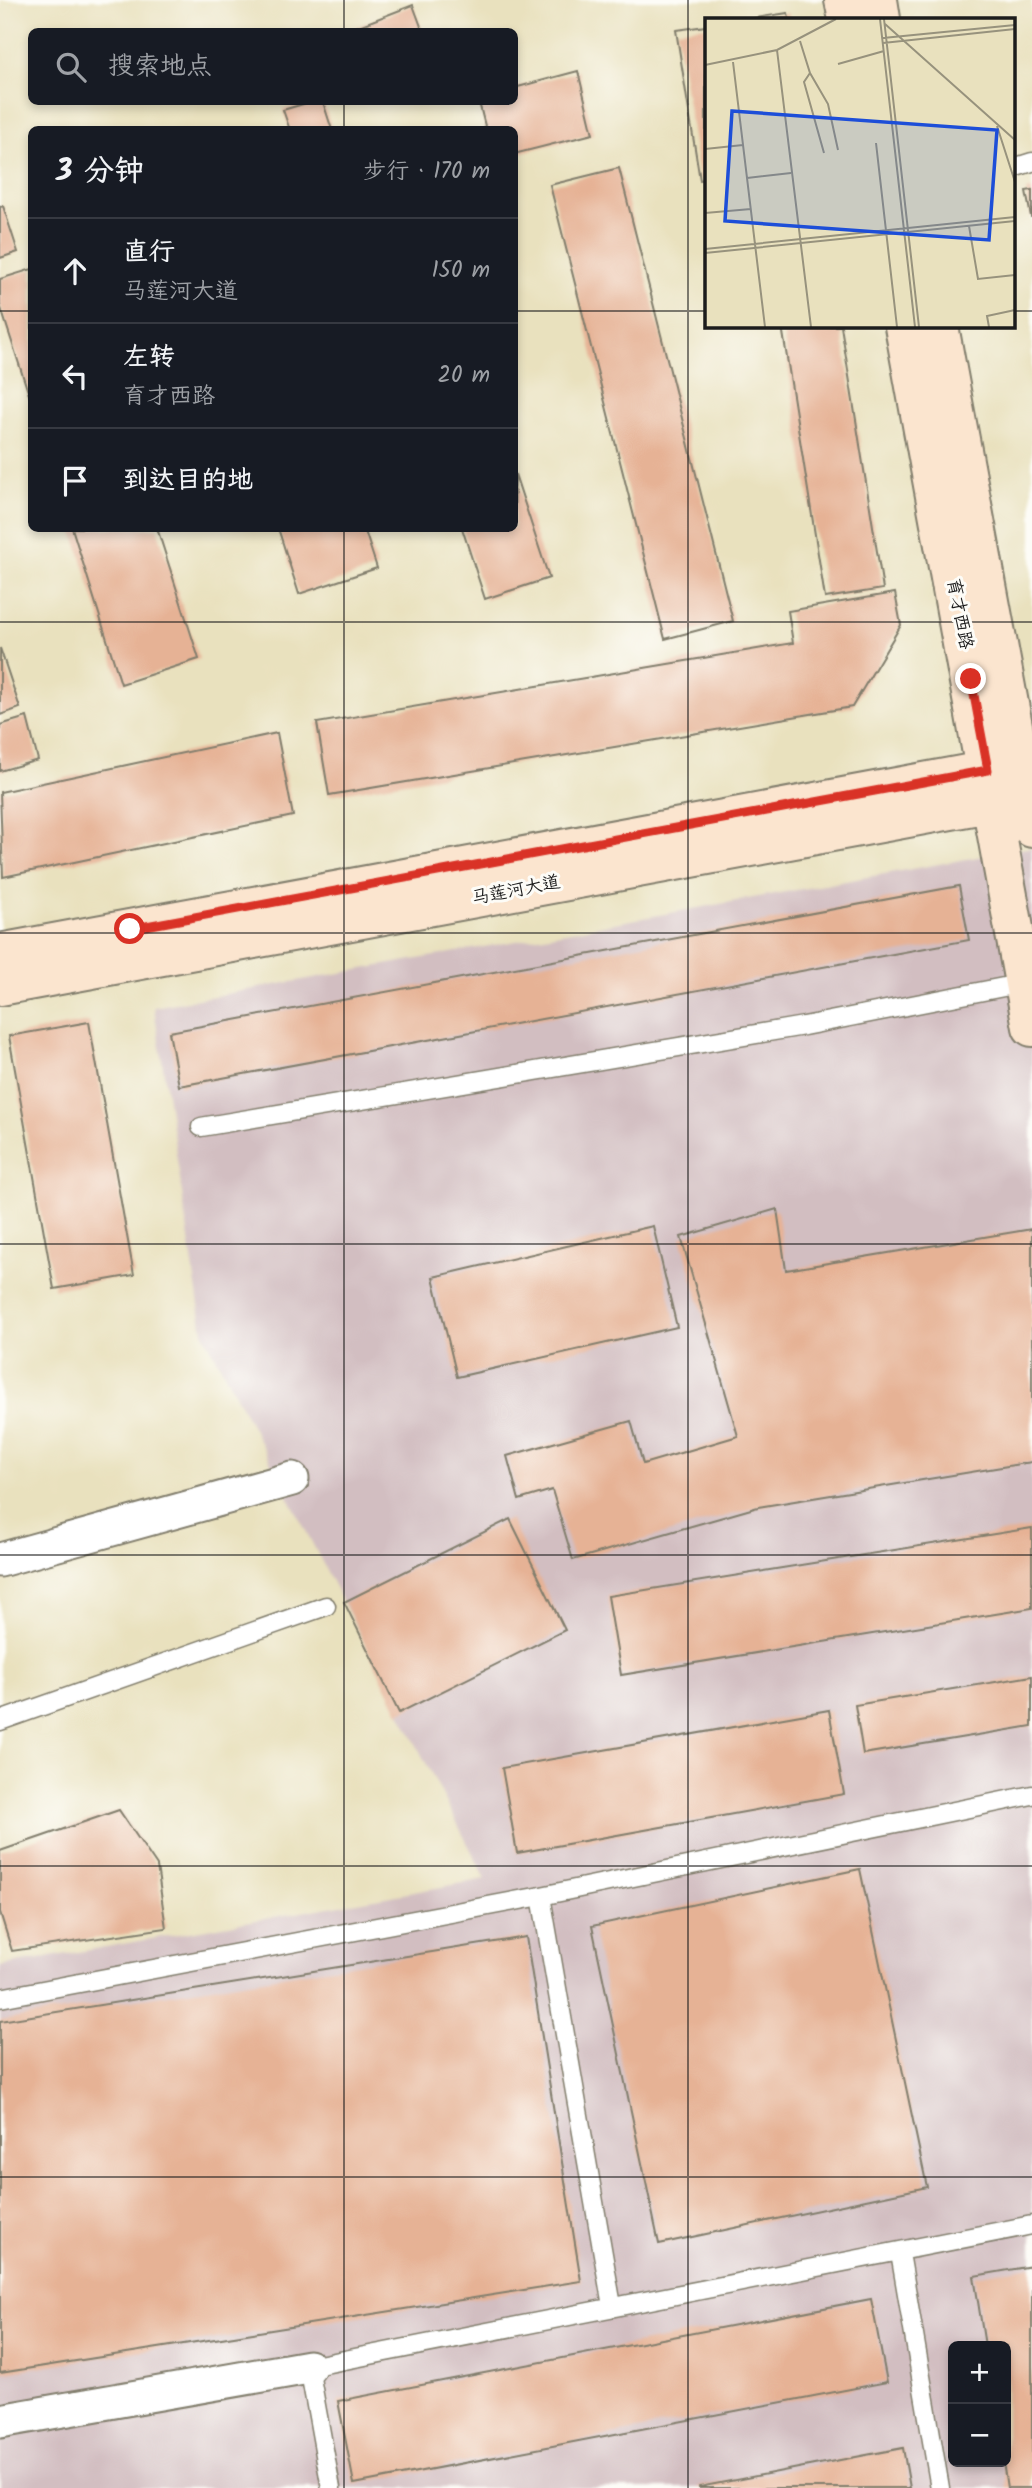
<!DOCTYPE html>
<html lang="zh">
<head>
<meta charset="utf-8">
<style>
  :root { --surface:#171b24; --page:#20242c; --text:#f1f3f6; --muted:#9ea1a6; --line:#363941 }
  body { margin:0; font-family:Kalam,"LXGW WenKai TC",sans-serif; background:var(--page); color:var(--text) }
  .controls { position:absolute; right:21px; bottom:21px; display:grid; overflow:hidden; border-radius:10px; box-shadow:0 4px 10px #0003 }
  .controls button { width:63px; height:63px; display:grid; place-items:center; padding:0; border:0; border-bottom:2px solid var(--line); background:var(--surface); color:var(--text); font:35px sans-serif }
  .stop { position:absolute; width:21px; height:21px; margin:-16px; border:5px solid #d93025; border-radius:50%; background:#fff }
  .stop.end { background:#d93025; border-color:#fff; box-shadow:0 2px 7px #0008 }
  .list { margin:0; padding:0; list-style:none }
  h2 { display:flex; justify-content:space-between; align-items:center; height:91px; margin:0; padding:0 28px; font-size:30px }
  h2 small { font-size:23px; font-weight:400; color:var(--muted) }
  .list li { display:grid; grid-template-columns:46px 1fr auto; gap:21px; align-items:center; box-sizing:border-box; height:105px; padding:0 28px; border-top:2px solid var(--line) }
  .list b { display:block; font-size:26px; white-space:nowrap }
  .list p { margin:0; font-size:23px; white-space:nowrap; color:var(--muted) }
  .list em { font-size:23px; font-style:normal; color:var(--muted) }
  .icon { flex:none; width:38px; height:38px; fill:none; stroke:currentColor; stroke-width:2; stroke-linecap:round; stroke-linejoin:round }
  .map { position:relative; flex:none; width:1032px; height:2488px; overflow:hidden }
  .search { position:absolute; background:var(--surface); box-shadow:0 4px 10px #0003; left:28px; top:28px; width:490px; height:77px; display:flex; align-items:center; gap:18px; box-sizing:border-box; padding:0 24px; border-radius:10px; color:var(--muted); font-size:26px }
  .panel { position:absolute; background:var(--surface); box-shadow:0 4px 10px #0003; left:28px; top:126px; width:490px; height:406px; border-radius:10px }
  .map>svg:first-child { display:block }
  .industrial { fill:#d2bec1; fill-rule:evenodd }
  .building { fill:#e6b295 }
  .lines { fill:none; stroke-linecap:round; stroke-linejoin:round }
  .lane-casing { stroke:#827e6d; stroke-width:21 }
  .street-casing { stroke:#827e6d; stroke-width:37 }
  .secondary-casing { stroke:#827e6d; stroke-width:42 }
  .lane { stroke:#fff; stroke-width:18 }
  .street { stroke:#fff; stroke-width:33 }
  .secondary { stroke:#fbe5cf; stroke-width:38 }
  .route { stroke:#d93025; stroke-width:9 }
  .grid { fill:none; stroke:#1c1c1c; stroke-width:2; stroke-opacity:0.55 }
  .labels { text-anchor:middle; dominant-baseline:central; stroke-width:6; stroke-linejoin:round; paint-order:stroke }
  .street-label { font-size:18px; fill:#1c1c1c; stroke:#fdfcf7 }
  .inset-road { fill:none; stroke:#97927d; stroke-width:2 }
  .view { fill:#1d4ed8; fill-opacity:0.15; stroke:#1d4ed8; stroke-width:3.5 }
  .inset-edge { fill:none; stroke:#1c1c1c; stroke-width:3.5 }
</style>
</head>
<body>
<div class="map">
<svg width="1032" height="2488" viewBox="0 0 1032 2488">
  <rect width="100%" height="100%" fill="#fdfcf7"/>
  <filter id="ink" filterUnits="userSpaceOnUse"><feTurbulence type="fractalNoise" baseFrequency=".0143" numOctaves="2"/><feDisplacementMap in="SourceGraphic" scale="14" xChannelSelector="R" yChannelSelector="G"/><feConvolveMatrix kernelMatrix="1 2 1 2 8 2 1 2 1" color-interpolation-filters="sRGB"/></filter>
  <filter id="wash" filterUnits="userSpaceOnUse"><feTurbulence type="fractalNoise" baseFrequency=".00686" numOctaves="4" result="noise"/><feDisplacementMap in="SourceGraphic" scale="28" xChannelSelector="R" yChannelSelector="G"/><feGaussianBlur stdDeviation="1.57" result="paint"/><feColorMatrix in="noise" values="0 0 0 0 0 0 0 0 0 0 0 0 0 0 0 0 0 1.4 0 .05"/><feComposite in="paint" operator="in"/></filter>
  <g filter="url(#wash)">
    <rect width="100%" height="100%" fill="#e9e1be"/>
    <path class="industrial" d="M1032,847V2488H0V1966L486,1879L203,1332L154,1007ZM953,2346H1006V2462H953Z"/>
    <g id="blocks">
      <path class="building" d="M413,5L423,32H346V31Z
        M788,13L789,19H755V18Z
        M706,26V179L700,180L676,30Z
        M578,71L593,134L514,154V130H486L479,102H514V88Z
        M310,102H323L332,130H290L283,110Z
        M619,168L733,621L665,639L550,185Z
        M1032,190V217H1031L1026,191Z
        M3,206L18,252L0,258V207Z
        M32,269V401H31L0,305V279Z
        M782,326H841L883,589L825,598Z
        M515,474L549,578L485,599L462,528H514Z
        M72,528H157L199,659L121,684Z
        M278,528H364L377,568L299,594Z
        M895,593L901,625L852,707L329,795L317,723L793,643L788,611Z
        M0,648L20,708L0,715Z
        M27,717L38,760L0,771V725Z
        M277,733L293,816L3,877L0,792Z
        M959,886L969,940L179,1086L169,1032Z
        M89,1022L134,1275L54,1289L9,1036Z
        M777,1209L786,1270L1032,1229V1462L758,1507L573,1560L552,1490L519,1500L507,1456L631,1421L643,1464L738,1436L681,1237Z
        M653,1226L677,1327L457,1377L433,1277Z
        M510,1519L565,1630L399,1713L344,1602Z
        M1032,1528V1608L621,1675L608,1596Z
        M1032,1676V1726L863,1754L855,1705Z
        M829,1710L844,1794L517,1853L502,1768Z
        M119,1810L157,1866L166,1928L12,1951L0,1912V1851Z
        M860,1869L927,2187L659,2244L592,1926Z
        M526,1937L581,2281L0,2373V2021Z
        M1032,2266V2488H1007L1003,2462H1006V2346H985L974,2276Z
        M871,2299L887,2382L354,2484L338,2401Z
        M903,2448L910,2488H699V2487Z"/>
    </g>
  </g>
  <g filter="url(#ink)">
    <use href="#blocks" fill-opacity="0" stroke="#827e6d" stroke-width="2"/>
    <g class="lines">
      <g class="lane-casing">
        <path id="lane" d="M1013,168L1032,162
          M201,1127L804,1026L1029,982
          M0,1721L326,1606
          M541,1896L612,2306
          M0,1998L541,1896L1032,1795
          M900,2253L940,2488
          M331,2488L309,2367L1032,2225"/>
      </g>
      <g class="street-casing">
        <path id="street" d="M0,1560L292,1479
          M0,2421L309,2367"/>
      </g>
      <g class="secondary-casing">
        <path id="secondary" d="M844,0L848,19
          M878,0L881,19
          M904,326L1032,1027
          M939,326L1032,828
          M0,953L1032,762
          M0,986L1032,795"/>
      </g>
      <use href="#lane" class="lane"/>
      <use href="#street" class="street"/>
      <use href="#secondary" class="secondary"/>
    </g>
  </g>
  <g class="lines" filter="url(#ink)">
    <path class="route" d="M130,929L988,770L971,679"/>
  </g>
  <path class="grid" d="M344,0V32M688,0V2488M344,102V130M0,311H32M514,311H706M1013,311H1032M344,528V2488M0,622H1032M0,933H1032M0,1244H1032M0,1555H1032M0,1866H1032M0,2177H1032"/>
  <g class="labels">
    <g class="street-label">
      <text transform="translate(959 614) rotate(79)">育才西路</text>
      <text transform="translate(516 891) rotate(-11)">马莲河大道</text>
    </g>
  </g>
  <g transform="translate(705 18)">
    <rect width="310" height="310" fill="#e9e1be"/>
    <path class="inset-road" d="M175,1L210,309M179,1L214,309M180,6L310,122M178,20L310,7M95,23L105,55L123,86L133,132M178,25L310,11M72,32L106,309M28,44L60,309M133,46L179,33M0,47L72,32L131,1M105,55L99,64L119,135M292,108L310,164M171,125L192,309M0,131L38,127M42,160L86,155M0,195L46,191M264,208L273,261L310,257M0,231L310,199M0,235L310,203M284,309L282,298L310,292"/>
    <path class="view" d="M27,93L292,112L284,222L20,203Z"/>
    <rect width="310" height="310" class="inset-edge"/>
  </g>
</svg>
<div class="controls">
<button>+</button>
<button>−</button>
</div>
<div class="stop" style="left:130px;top:929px"></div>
<div class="stop end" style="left:971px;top:679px"></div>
<div class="search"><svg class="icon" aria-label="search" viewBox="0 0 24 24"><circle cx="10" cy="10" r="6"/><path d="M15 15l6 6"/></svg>搜索地点</div>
<section class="panel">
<h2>3 分钟<small>步行 · 170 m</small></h2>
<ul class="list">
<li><svg class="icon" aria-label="ahead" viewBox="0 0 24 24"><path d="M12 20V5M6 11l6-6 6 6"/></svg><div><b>直行</b><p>马莲河大道</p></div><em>150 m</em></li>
<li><svg class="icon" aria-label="left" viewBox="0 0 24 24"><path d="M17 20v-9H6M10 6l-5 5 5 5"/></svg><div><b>左转</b><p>育才西路</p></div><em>20 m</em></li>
<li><svg class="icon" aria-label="arrive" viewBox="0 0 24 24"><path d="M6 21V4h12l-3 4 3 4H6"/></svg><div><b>到达目的地</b></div></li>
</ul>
</section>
</div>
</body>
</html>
